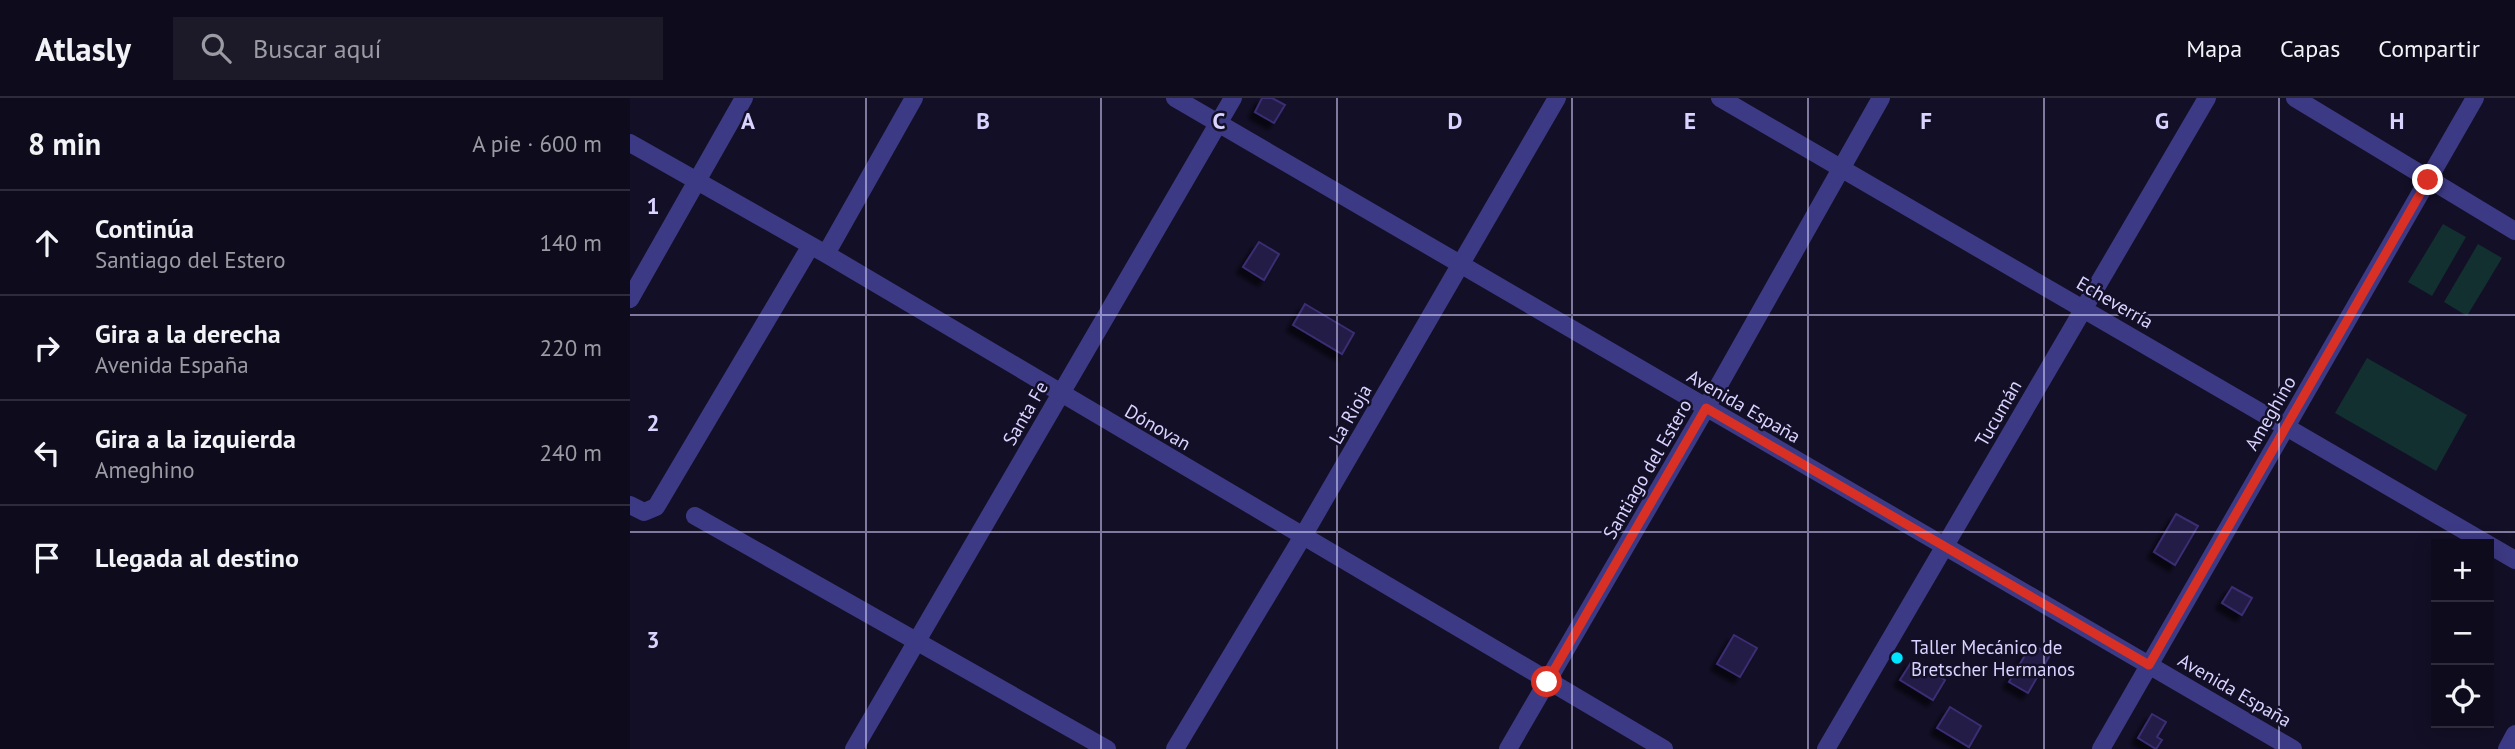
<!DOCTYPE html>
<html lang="es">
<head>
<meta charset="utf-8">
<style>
  :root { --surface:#0e0b1c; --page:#1c1929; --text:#f1f3f6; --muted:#9b9ba3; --line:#2e2b3b }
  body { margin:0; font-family:"PT Sans",sans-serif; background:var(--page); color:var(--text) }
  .controls { position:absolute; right:21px; bottom:21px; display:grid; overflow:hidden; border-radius:0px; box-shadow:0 4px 18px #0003 }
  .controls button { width:63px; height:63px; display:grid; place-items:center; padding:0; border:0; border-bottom:2px solid var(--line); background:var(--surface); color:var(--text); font:35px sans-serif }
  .stop { position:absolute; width:21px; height:21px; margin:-16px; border:5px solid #d93025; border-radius:50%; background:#fff }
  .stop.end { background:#d93025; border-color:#fff; box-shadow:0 2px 7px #0008 }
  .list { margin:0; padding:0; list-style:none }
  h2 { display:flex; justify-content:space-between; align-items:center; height:91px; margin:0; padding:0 28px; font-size:30px }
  h2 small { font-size:23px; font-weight:400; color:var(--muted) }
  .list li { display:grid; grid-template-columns:46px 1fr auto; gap:21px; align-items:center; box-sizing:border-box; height:105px; padding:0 28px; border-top:2px solid var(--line) }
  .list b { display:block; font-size:26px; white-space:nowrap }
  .list p { margin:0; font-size:23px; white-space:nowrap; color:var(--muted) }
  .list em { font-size:23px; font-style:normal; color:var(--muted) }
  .icon { flex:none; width:38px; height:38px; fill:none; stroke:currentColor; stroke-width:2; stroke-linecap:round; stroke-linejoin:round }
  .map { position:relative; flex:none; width:1885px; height:651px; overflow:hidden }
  header { display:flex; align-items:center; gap:42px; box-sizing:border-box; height:98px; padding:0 35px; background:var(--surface); border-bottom:2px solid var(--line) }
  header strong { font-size:33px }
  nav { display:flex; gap:38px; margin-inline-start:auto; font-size:24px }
  .search { width:490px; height:63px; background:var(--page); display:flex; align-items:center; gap:18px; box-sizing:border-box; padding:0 24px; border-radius:0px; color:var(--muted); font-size:26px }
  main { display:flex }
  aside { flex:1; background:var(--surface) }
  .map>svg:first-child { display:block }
  .green { fill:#12302f }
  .building { fill:#241b47; stroke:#3b2d73; stroke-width:2; filter:url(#shadow) }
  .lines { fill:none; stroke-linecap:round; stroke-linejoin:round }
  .minor { stroke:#3d3a85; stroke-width:18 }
  .route { stroke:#d93025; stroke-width:9 }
  .grid { fill:none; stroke:#d9d4ff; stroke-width:2; stroke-opacity:0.55 }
  .poi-dot { fill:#00e5ff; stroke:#130f26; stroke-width:2.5 }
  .labels { text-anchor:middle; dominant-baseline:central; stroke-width:5; stroke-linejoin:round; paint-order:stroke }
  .street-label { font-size:19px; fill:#d9d4ff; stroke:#130f26 }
  .poi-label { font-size:19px; fill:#d9d4ff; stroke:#130f26; text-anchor:start }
  .grid-label { font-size:23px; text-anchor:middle; font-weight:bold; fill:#d9d4ff; stroke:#130f26; stroke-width:5; stroke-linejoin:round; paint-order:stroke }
</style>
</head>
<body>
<header>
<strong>Atlasly</strong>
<div class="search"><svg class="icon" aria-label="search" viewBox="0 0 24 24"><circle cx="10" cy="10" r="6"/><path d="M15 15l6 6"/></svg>Buscar aquí</div>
<nav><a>Mapa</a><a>Capas</a><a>Compartir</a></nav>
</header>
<main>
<aside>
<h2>8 min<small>A pie · 600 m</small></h2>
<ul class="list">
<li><svg class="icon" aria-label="ahead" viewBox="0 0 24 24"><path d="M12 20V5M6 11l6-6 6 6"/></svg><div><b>Continúa</b><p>Santiago del Estero</p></div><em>140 m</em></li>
<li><svg class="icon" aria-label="right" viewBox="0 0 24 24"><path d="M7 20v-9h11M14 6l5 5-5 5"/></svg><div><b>Gira a la derecha</b><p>Avenida España</p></div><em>220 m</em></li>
<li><svg class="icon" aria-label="left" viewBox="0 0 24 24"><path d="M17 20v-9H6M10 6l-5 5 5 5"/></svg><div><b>Gira a la izquierda</b><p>Ameghino</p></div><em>240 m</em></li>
<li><svg class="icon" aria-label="arrive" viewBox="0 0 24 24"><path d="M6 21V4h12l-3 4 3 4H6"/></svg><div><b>Llegada al destino</b></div></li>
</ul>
</aside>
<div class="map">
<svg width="1885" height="651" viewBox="0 0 1885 651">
  <defs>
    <filter id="shadow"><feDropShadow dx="-6" dy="6" stdDeviation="2" flood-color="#0009"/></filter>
  </defs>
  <rect width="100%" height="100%" fill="#130f26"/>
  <path class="green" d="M1813,126L1836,139L1802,198L1778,184Z
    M1848,146L1872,160L1837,218L1814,204Z
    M1737,260L1837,317L1806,373L1705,315Z"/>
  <path class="building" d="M632,0H642L655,7L644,25L625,14Z
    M629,144L649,156L634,182L613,169Z
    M675,206L724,235L712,256L663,227Z
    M1546,416L1568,428L1545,467L1524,454Z
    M1602,489L1622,500L1612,517L1592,505Z
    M1104,537L1127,550L1110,579L1087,566Z
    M1402,546L1420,557L1398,595L1379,584Z
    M1282,563L1315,582L1303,602L1270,582Z
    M1320,609L1351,628L1339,649L1307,630Z
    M1522,616L1536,624L1527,639L1532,642L1526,651L1508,640Z"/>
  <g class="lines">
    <path class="minor" d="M545,0L1663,651
      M1090,0L1885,462
      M1665,0L1885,133
      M0,45L196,156L1034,651
      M196,156L284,0
      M0,201L114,0
      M0,407L14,414L26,409L180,149
      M65,418L477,651
      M224,651L603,0
      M545,651L673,438L927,0
      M878,651L1076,310L1251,0
      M1196,651L1577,0
      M1471,651L1845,0
      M1877,651L1885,636"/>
  </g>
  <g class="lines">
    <path class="route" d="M917,584L1076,310L1519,567L1798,82"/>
  </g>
  <path class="grid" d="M236,0V651M471,0V651M707,0V651M942,0V651M1178,0V651M1414,0V651M1649,0V651M0,217H1885M0,434H1885"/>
  <circle class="poi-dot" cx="1267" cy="560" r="7"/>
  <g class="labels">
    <g class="street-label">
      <text transform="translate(1485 204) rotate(30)">Echeverría</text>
      <text transform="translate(1114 308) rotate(30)">Avenida España</text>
      <text transform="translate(395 315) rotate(-60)">Santa Fe</text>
      <text transform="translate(1368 315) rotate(-60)">Tucumán</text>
      <text transform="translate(1640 315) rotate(-60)">Ameghino</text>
      <text transform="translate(720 316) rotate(-60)">La Rioja</text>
      <text transform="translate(528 329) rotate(30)">Dónovan</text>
      <text transform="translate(1017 371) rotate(-60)">Santiago del Estero</text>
      <text transform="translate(1605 592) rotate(30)">Avenida España</text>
    </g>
    <g class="poi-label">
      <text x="1281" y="549">Taller Mecánico de<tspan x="1281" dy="22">Bretscher Hermanos</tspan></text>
    </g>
  </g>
  <g class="grid-label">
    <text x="118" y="31">A</text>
    <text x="353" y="31">B</text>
    <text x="589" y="31">C</text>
    <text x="825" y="31">D</text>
    <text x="1060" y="31">E</text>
    <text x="1296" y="31">F</text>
    <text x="1532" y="31">G</text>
    <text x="1767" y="31">H</text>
    <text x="23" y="116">1</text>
    <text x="23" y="333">2</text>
    <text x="23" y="550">3</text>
  </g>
</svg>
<div class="controls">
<button>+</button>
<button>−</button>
<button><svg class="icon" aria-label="locate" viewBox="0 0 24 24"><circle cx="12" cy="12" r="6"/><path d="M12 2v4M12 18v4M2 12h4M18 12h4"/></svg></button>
</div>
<div class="stop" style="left:917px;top:584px"></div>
<div class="stop end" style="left:1798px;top:82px"></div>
</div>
</main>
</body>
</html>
